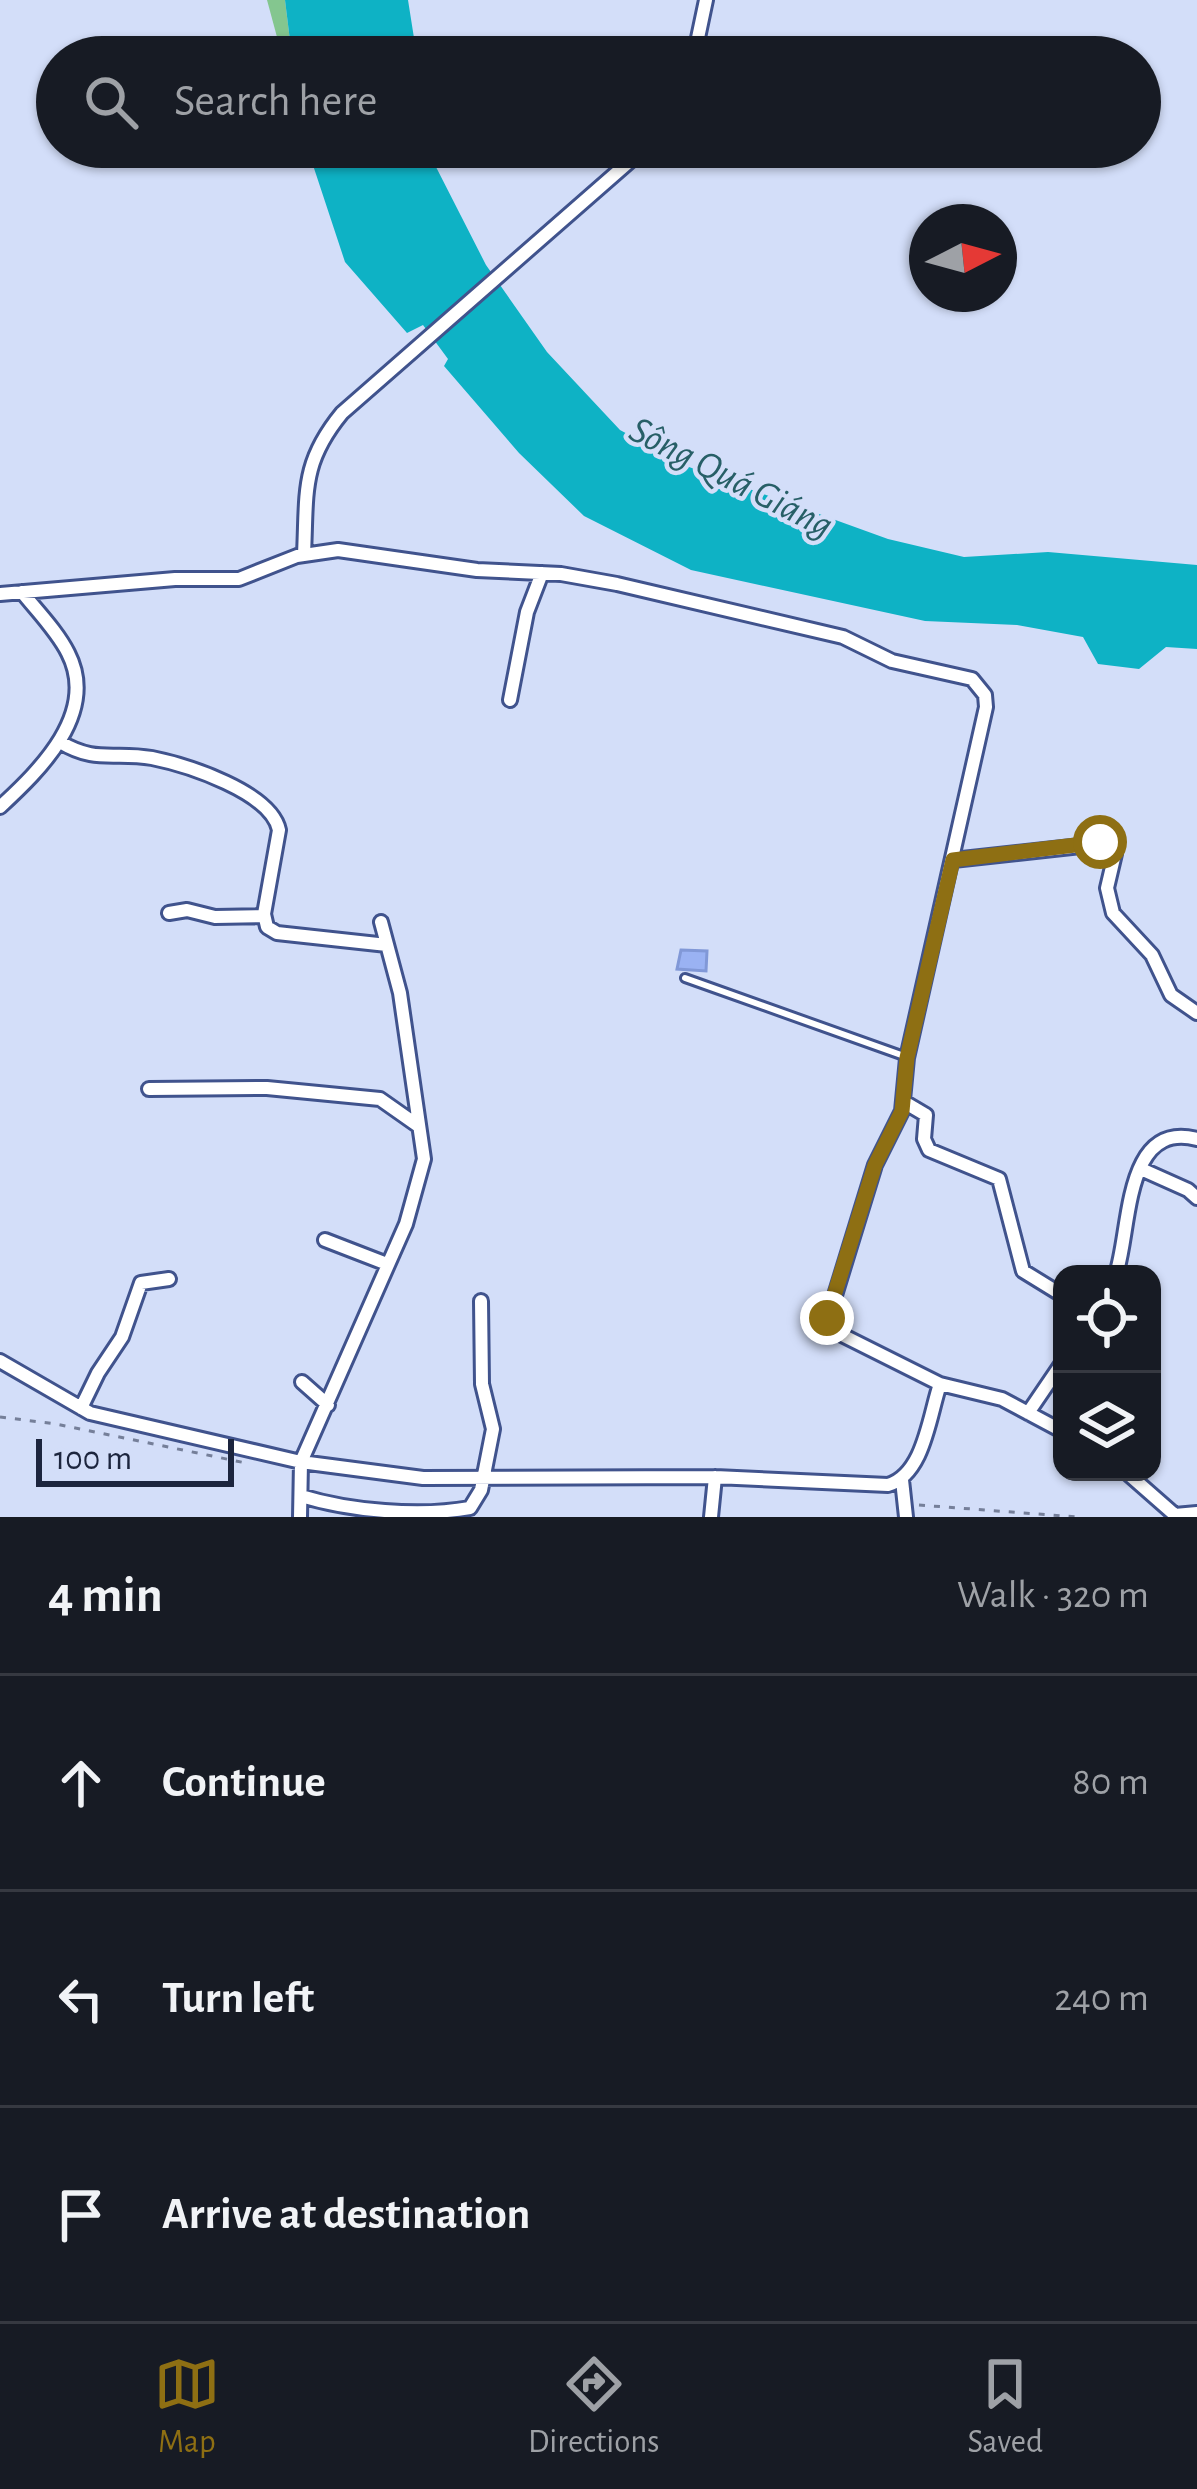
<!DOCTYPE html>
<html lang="en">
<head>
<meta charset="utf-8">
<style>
  :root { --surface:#171b24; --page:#20242c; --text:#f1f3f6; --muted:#9ea1a6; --line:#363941; --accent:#8e6f13 }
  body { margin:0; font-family:"Alegreya Sans",sans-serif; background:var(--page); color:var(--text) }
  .controls { position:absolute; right:36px; bottom:36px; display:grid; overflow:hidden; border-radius:24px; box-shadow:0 3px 9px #0004 }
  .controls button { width:108px; height:108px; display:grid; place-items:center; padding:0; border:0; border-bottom:3px solid var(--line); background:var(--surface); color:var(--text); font:60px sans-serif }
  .compass { position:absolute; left:909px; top:204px; width:108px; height:108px; border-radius:50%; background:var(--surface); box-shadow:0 3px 9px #0004; rotate:84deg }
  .scale { position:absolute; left:36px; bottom:30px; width:198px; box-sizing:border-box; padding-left:12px; border:6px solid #1c253e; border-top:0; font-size:33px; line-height:42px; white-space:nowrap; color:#1c253e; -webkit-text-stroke:9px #d3def9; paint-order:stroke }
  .stop { position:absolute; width:36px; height:36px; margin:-27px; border:9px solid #8e6f13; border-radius:50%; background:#fff }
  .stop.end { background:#8e6f13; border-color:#fff; box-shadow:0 3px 12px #0008 }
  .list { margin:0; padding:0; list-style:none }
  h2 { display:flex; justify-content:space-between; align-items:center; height:156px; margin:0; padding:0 48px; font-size:51px }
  h2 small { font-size:39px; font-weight:400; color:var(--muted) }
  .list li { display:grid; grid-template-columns:78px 1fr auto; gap:36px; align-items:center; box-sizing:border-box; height:216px; padding:0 48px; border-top:3px solid var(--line) }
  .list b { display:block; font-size:45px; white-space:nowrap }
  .list em { font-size:39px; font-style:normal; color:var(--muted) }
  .icon { flex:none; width:66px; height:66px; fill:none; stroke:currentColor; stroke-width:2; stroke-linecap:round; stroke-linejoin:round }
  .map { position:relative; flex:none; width:1197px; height:1517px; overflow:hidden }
  .search { position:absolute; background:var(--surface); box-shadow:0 3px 9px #0004; left:36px; right:36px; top:36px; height:132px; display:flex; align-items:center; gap:30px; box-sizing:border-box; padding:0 42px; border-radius:66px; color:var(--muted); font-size:45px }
  .sheet { height:804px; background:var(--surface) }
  nav { display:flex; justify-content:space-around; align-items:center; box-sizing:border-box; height:168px; border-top:3px solid var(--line); background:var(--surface); font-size:33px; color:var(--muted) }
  nav a { display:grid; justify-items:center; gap:6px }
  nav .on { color:var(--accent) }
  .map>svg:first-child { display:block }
  .green { fill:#84c68f }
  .water { fill:#0eb2c5 }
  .building { fill:#9ab2f3; stroke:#8198d7; stroke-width:3 }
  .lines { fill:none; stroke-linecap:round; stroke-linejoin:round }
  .service-casing { stroke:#40538d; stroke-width:12 }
  .minor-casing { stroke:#40538d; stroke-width:18 }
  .path { stroke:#757f99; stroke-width:3; stroke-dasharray:6 9; stroke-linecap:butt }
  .service { stroke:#fff; stroke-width:6 }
  .minor { stroke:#fff; stroke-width:12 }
  .route { stroke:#8e6f13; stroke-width:15 }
  .labels { text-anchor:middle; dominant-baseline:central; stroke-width:9; stroke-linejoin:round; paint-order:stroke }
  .water-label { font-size:39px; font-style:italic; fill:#275f67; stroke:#d3def9 }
</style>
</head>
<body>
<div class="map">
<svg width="1197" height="1517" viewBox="0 0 1197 1517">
  <rect width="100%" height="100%" fill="#d3def9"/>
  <path class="green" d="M267,0H285L291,49L277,37Z"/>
  <path class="water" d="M285,0H408L417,57H292Z
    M307,147H432L435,165L486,265L547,352L620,430L689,467L888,539L964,557L1048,552L1197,565V649L1166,647L1139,669L1098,664L1083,637L1017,625L925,621L691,570L584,516L519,453L444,366L448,359L423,325L407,333L345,262Z"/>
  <path class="building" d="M681,950L707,951L706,971L677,969Z"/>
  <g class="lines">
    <g class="service-casing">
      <path id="service" d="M685,978L904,1056"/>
    </g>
    <g class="minor-casing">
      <path id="minor" d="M694,57L706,0
        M304,554C307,492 301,463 342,413L646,147
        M0,594L175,579H239L297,556L338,550L477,570L561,574L617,584L843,637L892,661L972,679L985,695L986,707L907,1058L902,1111L875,1165L828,1318L834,1331L940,1384L1002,1399L1062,1431
        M510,700L527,612L542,573
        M60,742C97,764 113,751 152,758C187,765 271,792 279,830L264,914L267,927L277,933L387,945
        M0,807C40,770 99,713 68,653C57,631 37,611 22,592
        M953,860L1108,843L1115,854L1107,888L1113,913L1152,955L1171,995L1197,1013
        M169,913L187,910L215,917L264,916
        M149,1089L267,1088L380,1099L417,1125
        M904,1102L926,1115L924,1139L929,1150L999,1179L1023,1271L1062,1295
        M1141,1169L1188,1190L1197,1198
        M325,1240L387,1264
        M1116,1274C1131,1231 1123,1120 1197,1139
        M0,1361L90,1413L301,1462L423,1478L715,1477L888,1485C924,1474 929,1417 940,1384
        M302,1382L328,1405
        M81,1408L98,1373L122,1337L141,1283L169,1279
        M1028,1413L1062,1363
        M1126,1472L1175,1515L1197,1513
        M902,1480L906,1517
        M301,1496C350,1511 419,1517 470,1508L481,1490L493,1429L482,1384L481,1301
        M300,1517L301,1462L406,1224L424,1159L400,993L381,922
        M711,1517L715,1477"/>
    </g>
    <path class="path" d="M0,1417L56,1424L246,1463
      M919,1505L1077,1517"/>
    <use href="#service" class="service"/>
    <use href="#minor" class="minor"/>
  </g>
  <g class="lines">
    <path class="route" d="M827,1318L875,1165L902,1111L907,1058L953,860L1100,842"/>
  </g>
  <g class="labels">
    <g class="water-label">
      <text transform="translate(731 478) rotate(27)">Sông Quá Giáng</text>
    </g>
  </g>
</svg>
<div class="controls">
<button><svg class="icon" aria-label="locate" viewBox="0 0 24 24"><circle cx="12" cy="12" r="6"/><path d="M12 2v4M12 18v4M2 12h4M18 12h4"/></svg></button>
<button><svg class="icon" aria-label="layers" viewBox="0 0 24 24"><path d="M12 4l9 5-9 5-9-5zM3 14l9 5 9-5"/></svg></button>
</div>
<svg class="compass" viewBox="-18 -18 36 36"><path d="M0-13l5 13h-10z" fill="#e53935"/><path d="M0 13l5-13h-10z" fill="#9ea1a6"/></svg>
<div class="scale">100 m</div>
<div class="stop" style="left:1100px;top:842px"></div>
<div class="stop end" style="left:827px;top:1318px"></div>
<div class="search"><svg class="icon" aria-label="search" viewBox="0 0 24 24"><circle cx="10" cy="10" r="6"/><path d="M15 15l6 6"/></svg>Search here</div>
</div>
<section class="sheet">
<h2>4 min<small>Walk · 320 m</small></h2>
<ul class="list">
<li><svg class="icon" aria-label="ahead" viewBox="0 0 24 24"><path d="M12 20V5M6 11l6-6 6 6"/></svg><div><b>Continue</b></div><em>80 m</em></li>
<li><svg class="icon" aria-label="left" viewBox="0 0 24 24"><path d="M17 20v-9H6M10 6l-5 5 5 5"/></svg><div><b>Turn left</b></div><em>240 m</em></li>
<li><svg class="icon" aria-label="arrive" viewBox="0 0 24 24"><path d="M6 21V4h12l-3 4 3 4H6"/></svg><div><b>Arrive at destination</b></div></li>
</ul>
</section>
<nav>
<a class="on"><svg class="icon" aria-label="map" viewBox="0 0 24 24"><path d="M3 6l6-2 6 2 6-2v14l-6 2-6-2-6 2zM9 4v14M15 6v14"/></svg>Map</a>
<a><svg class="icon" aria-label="directions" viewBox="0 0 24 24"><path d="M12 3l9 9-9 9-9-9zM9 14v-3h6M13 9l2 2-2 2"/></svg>Directions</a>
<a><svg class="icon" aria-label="saved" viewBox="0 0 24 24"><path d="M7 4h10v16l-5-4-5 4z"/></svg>Saved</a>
</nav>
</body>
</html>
